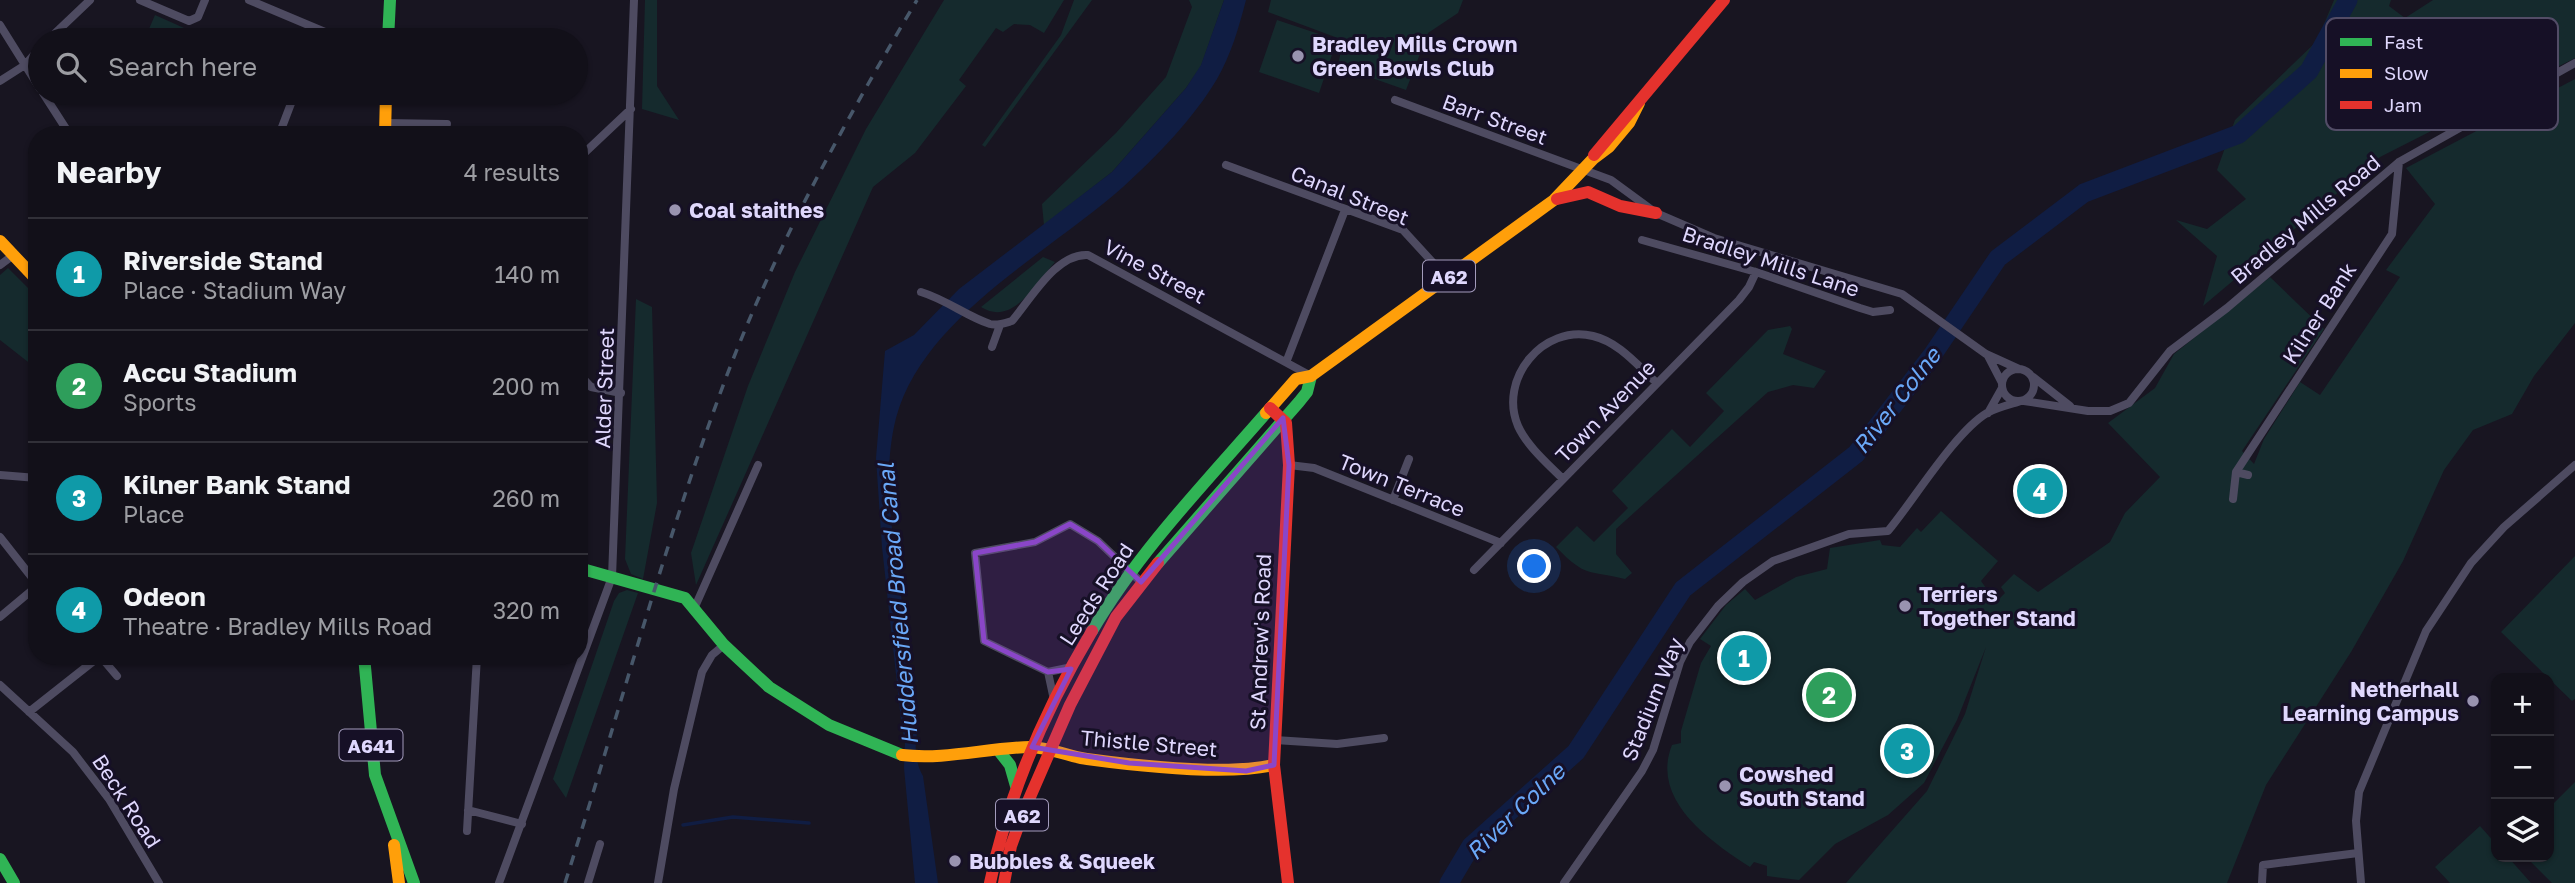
<!DOCTYPE html>
<html lang="en">
<head>
<meta charset="utf-8">
<style>
  :root { --surface:#121019; --page:#1b1922; --text:#f1f3f6; --muted:#9c9da2; --line:#313038; --accent:#9993b0 }
  body { margin:0; font-family:"Golos Text",sans-serif; background:var(--page); color:var(--text) }
  .controls { position:absolute; right:21px; bottom:21px; display:grid; overflow:hidden; border-radius:14px; box-shadow:0 2px 5px #0004 }
  .controls button { width:63px; height:63px; display:grid; place-items:center; padding:0; border:0; border-bottom:2px solid var(--line); background:var(--surface); color:var(--text); font:35px sans-serif }
  .you { position:absolute; left:1535px; top:567px; width:24px; height:24px; margin:-18px; border:5px solid #fff; border-radius:50%; background:#1a73e8; box-shadow:0 0 0 10px #1a73e833 }
  .badge { display:grid; place-items:center; width:46px; height:46px; border-radius:50%; background:var(--accent); color:#fff; font-size:23px; font-weight:700 }
  .pin { position:absolute; translate:-50% -50%; border:4px solid #fff; box-shadow:0 2px 7px #0006 }
  .list { margin:0; padding:0; list-style:none }
  h2 { display:flex; justify-content:space-between; align-items:center; height:91px; margin:0; padding:0 28px; font-size:30px }
  h2 small { font-size:23px; font-weight:400; color:var(--muted) }
  .list li { display:grid; grid-template-columns:46px 1fr auto; gap:21px; align-items:center; box-sizing:border-box; height:112px; padding:0 28px; border-top:2px solid var(--line) }
  .list b { display:block; font-size:26px; white-space:nowrap }
  .list p { margin:0; font-size:23px; white-space:nowrap; color:var(--muted) }
  .list em { font-size:23px; font-style:normal; color:var(--muted) }
  .icon { flex:none; width:38px; height:38px; fill:none; stroke:currentColor; stroke-width:2; stroke-linecap:round; stroke-linejoin:round }
  .map { position:relative; flex:none; width:2575px; height:883px; overflow:hidden }
  .search { position:absolute; background:var(--surface); box-shadow:0 2px 5px #0004; left:28px; top:28px; width:560px; height:77px; display:flex; align-items:center; gap:18px; box-sizing:border-box; padding:0 24px; border-radius:38px; color:var(--muted); font-size:26px }
  .panel { position:absolute; background:var(--surface); box-shadow:0 2px 5px #0004; left:28px; top:126px; width:560px; height:539px; border-radius:28px }
  .map>svg:first-child { display:block }
  .green { fill:#152a2d }
  .water { fill:#101d43 }
  .lines { fill:none; stroke-linecap:round; stroke-linejoin:round }
  .stream { stroke:#101d43; stroke-width:3.5 }
  .river { stroke:#101d43; stroke-width:19 }
  .street { stroke:#4e4b61; stroke-width:8 }
  .fast { stroke:#30b455; stroke-width:12 }
  .slow { stroke:#ff9f0a; stroke-width:12 }
  .jam { stroke:#e5322d; stroke-width:12 }
  .rail { stroke:#47576a; stroke-width:3.5; stroke-dasharray:10 9; stroke-linecap:butt }
  .marked { fill:#8a46c8; fill-opacity:0.2; stroke:#8a46c8; stroke-width:5; stroke-linejoin:round }
  .poi-dot { fill:#9993b0; stroke:#161026; stroke-width:2.5 }
  .labels { text-anchor:middle; dominant-baseline:central; stroke-width:6; stroke-linejoin:round; paint-order:stroke }
  .shield { fill:#161026; stroke:#a39bbc; stroke-width:2 }
  .shield-label { font-size:19px; font-weight:bold; fill:#dfd7fd }
  .poi-label { font-size:21px; font-weight:bold; fill:#dfd7fd; stroke:#161026; text-anchor:start }
  .street-label { font-size:21px; fill:#dfd7fd; stroke:#161026 }
  .water-label { font-size:23px; font-style:italic; fill:#6aa8f8; stroke:#161026 }
  .key { fill:#161026; stroke:#524c66; stroke-width:2 }
  .key-label { font-size:19px; fill:#dfd7fd }
</style>
</head>
<body>
<div class="map">
<svg width="2575" height="883" viewBox="0 0 2575 883">
  <rect width="100%" height="100%" fill="#181521"/>
  <path class="green" d="M645,0H657V86L679,120L642,109Z
    M944,0H1064L1044,33L1030,25L1014,24L1003,32L996,28L959,80L966,86L915,153L873,187L696,585L691,553L748,386L795,272L866,129Z
    M1074,0H1092L985,147L982,145L1061,35Z
    M1189,0H1224L1201,66L1186,88L1112,172L1044,225L1042,204L1116,133L1166,77L1192,7Z
    M1271,0H1463L1458,13L1428,33L1406,90L1338,66L1343,40L1268,12Z
    M2334,0H2391L2389,6L2405,18L2433,0H2575V58L2380,157L2203,306L2217,256L2176,220L2207,229L2246,199L2217,170L2235,120L2317,41Z
    M155,15L193,32L189,40H174L149,29Z
    M1277,20L1337,40L1319,93L1259,72Z
    M2575,79V323L2534,376L2512,414L2473,430L2444,470L2403,561L2351,652L2266,785L2227,883H1846L1927,791L1965,714L1986,647L1957,720L1924,783L1888,815L1835,844L1799,880L1767,876V866L1754,862L1750,867C1710,841 1650,800 1672,745L1681,743V731L1701,663L1711,646L1700,639L1726,605L1745,589L1755,600L1796,577L1827,569L1830,548L1880,540L1882,545L1900,547L1917,528L1921,532L1941,511L1998,561L1981,581L1996,602L2005,593L2001,587L2014,574L2038,592L2110,542L2125,513L2160,477L2108,423L2155,388L2174,354L2270,277L2324,329L2242,451L2254,464L2264,439L2300,382L2320,395L2400,277L2386,270L2435,204L2406,168Z
    M1043,257L1055,262C1035,284 1013,327 981,307Z
    M8,268L37,297V369L0,340V275Z
    M636,299L652,307L657,503L643,579L631,574L625,559Z
    M1790,326L1792,329L1783,354L1826,371L1814,388L1793,385L1768,392L1616,529V554L1632,573L1625,579C1588,570 1586,578 1556,547L1577,526L1594,542L1628,508L1612,491L1672,429L1690,447L1724,411L1706,393L1768,330Z
    M2575,556V699L2572,701L2501,632Z
    M627,590L638,593L566,798L553,779L614,601L619,593Z
    M2575,782V883H2552L2526,857H2549V808Z
    M2480,826L2496,844V857H2508L2531,883H2450L2435,867Z"/>
  <path class="water" d="M1224,0H1246C1239,27 1231,55 1217,79C1194,118 1156,157 1123,187C1049,253 923,317 896,418C882,473 892,532 900,587C906,634 912,682 918,729C914,745 915,762 923,776L938,883H915L904,768L905,741L902,729L882,547L876,458L885,351L914,335L959,289L1112,172L1186,88L1201,65Z"/>
  <g class="lines">
    <path class="stream" d="M683,825L733,817L809,823"/>
    <path class="river" d="M1449,883L1471,846L1576,752L1683,589L1856,454L1933,354L1998,258L2084,193L2239,134L2309,71L2348,0"/>
    <path class="street" d="M140,0L189,21L198,17L205,0
      M249,0L344,40
      M0,25L40,89
      M48,40L90,0
      M0,81L25,65L40,48
      M43,93L70,135
      M1395,100L1611,180L1656,213L1714,238L1902,294L1986,354L2019,369
      M386,123L447,124
      M279,135L295,93
      M579,158L631,109
      M1226,165L1403,230L1447,278
      M1642,240L1756,272L1860,308L1873,312L1890,310
      M0,265L12,256
      M921,292C947,300 966,316 990,324C997,326 1005,323 1012,321C1031,299 1056,253 1088,255L1311,376
      M992,347L1000,325
      M1988,356L2002,383
      M1287,360L1345,210
      M2002 385a16 16 0 1 1 32 0a16 16 0 1 1-32 0Z
      M579,374L591,387L621,393
      M2033,377L2070,406
      M2024,401L2088,411H2110L2129,403L2170,351L2227,308L2399,162L2575,63
      M1988,413L2002,388
      M1289,465L1314,468L1501,543
      M2236,472L2248,475
      M0,475L37,478
      M1563,479C1548,464 1527,446 1518,426C1498,379 1543,324 1593,336C1619,342 1638,366 1657,383
      M2233,499L2236,472L2392,234L2399,162
      M1393,500L1409,459
      M0,537L37,584
      M1474,570L1739,300L1749,287L1756,272
      M694,609L758,465
      M0,617L37,586
      M100,656L117,676
      M1048,672L984,641L975,553L1035,542L1070,524L1098,541L1141,582
      M1048,672L1054,700
      M1048,672L1072,667
      M0,685L73,752L109,799L159,883
      M29,712L100,656
      M1275,740L1337,744L1384,738
      M468,810L522,824
      M467,831L477,656
      M499,883L612,577L634,0
      M588,883L600,844
      M658,883L674,789L702,672L712,655L724,645
      M1564,883L1642,771L1653,750L1680,662L1690,642L1718,606L1743,582L1773,561L1849,534L1888,531C1914,500 1955,432 1987,413C1996,408 2008,405 2018,402
      M2262,883L2263,865L2358,853
      M2361,883L2356,821L2359,792L2426,631L2471,563L2504,527L2575,465"/>
    <path class="fast" d="M388,40L390,0
      M1158,563L1299,402L1307,392L1311,376
      M579,568L685,598L724,645L769,687L829,725L902,755
      M1092,631C1139,551 1205,483 1266,413
      M364,656L375,775L414,883
      M999,751L1010,765L1016,786
      M0,859L14,883"/>
    <path class="slow" d="M385,135L386,93
      M0,241L37,280
      M1266,413L1296,379L1311,376L1554,200L1593,159L1609,147L1629,123L1639,103
      M902,755C946,760 986,748 1030,747C1049,747 1069,757 1087,759C1139,766 1225,776 1274,765
      M394,845L399,883"/>
    <path class="jam" d="M1594,155L1724,0
      M1557,199L1588,192L1620,206L1656,213
      M1270,408L1286,423L1289,465L1274,765L1288,883
      M990,883C1008,795 1046,708 1092,631
      M1004,883L1011,846L1023,813L1070,705L1116,617L1158,563"/>
    <path class="rail" d="M565,883C618,717 663,547 724,383C774,249 844,123 917,0"/>
  </g>
  <path class="marked" d="M1283,418L1289,465L1274,765L1246,771L1129,763L1032,747L1071,669L1048,672L984,641L975,553L1035,542L1070,524L1098,541L1141,582Z"/>
  <g class="poi-dot">
    <circle cx="1298" cy="56" r="7"/>
    <circle cx="675" cy="210" r="7"/>
    <circle cx="1905" cy="606" r="7"/>
    <circle cx="2473" cy="701" r="7"/>
    <circle cx="1725" cy="786" r="7"/>
    <circle cx="955" cy="861" r="7"/>
  </g>
  <g class="labels">
    <g class="shield">
      <rect x="1423" y="260.5" width="52" height="31" rx="5"/>
      <rect x="339.5" y="729.5" width="63" height="31" rx="5"/>
      <rect x="996" y="799.5" width="52" height="31" rx="5"/>
    </g>
    <g class="shield-label">
      <text x="1449" y="276">A62</text>
      <text x="371" y="745">A641</text>
      <text x="1022" y="815">A62</text>
    </g>
    <g class="poi-label">
      <text x="1312" y="44">Bradley Mills Crown<tspan x="1312" dy="24">Green Bowls Club</tspan></text>
      <text x="689" y="210">Coal staithes</text>
      <text x="1919" y="594">Terriers<tspan x="1919" dy="24">Together Stand</tspan></text>
      <text x="2459" y="689" text-anchor="end">Netherhall<tspan x="2459" dy="24">Learning Campus</tspan></text>
      <text x="1739" y="774">Cowshed<tspan x="1739" dy="24">South Stand</tspan></text>
      <text x="969" y="861">Bubbles &amp; Squeek</text>
    </g>
    <g class="street-label">
      <text transform="translate(1495 119) rotate(20)">Barr Street</text>
      <text transform="translate(1350 195) rotate(22)">Canal Street</text>
      <text transform="translate(2305 219) rotate(-40)">Bradley Mills Road</text>
      <text transform="translate(1771 261) rotate(18)">Bradley Mills Lane</text>
      <text transform="translate(1155 271) rotate(28)">Vine Street</text>
      <text transform="translate(2319 313) rotate(-57)">Kilner Bank</text>
      <text transform="translate(604 388) rotate(-88)">Alder Street</text>
      <text transform="translate(1605 411) rotate(-46)">Town Avenue</text>
      <text transform="translate(1402 485) rotate(22)">Town Terrace</text>
      <text transform="translate(1096 594) rotate(-57)">Leeds Road</text>
      <text transform="translate(1260 642) rotate(-88)">St Andrew's Road</text>
      <text transform="translate(1652 699) rotate(-68)">Stadium Way</text>
      <text transform="translate(1149 743) rotate(5)">Thistle Street</text>
      <text transform="translate(127 801) rotate(57)">Beck Road</text>
    </g>
    <g class="water-label">
      <text transform="translate(1896 400) rotate(-52)">River Colne</text>
      <text transform="translate(897 604) rotate(-95)">Huddersfield Broad Canal</text>
      <text transform="translate(1515 811) rotate(-44)">River Colne</text>
    </g>
  </g>
  <rect x="2326" y="18" width="232" height="112" rx="10" class="key"/>
  <rect x="2340" y="38" width="32" height="8" fill="#30b455"/>
  <rect x="2340" y="69" width="32" height="9" fill="#ff9f0a"/>
  <rect x="2340" y="101" width="32" height="8" fill="#e5322d"/>
  <g class="key-label">
    <text x="2384" y="49">Fast</text>
    <text x="2384" y="80">Slow</text>
    <text x="2384" y="112">Jam</text>
  </g>
</svg>
<div class="controls">
<button>+</button>
<button>−</button>
<button><svg class="icon" aria-label="layers" viewBox="0 0 24 24"><path d="M12 4l9 5-9 5-9-5zM3 14l9 5 9-5"/></svg></button>
</div>
<div class="you"></div>
<div class="pin badge" style="left:1744px;top:658px;background:#0f9aa8">1</div>
<div class="pin badge" style="left:1829px;top:695px;background:#2e9e5b">2</div>
<div class="pin badge" style="left:1907px;top:751px;background:#0f9aa8">3</div>
<div class="pin badge" style="left:2040px;top:491px;background:#0f9aa8">4</div>
<div class="search"><svg class="icon" aria-label="search" viewBox="0 0 24 24"><circle cx="10" cy="10" r="6"/><path d="M15 15l6 6"/></svg>Search here</div>
<section class="panel">
<h2>Nearby<small>4 results</small></h2>
<ul class="list">
<li><span class="badge" style="background:#0f9aa8">1</span><div><b>Riverside Stand</b><p>Place · Stadium Way</p></div><em>140 m</em></li>
<li><span class="badge" style="background:#2e9e5b">2</span><div><b>Accu Stadium</b><p>Sports</p></div><em>200 m</em></li>
<li><span class="badge" style="background:#0f9aa8">3</span><div><b>Kilner Bank Stand</b><p>Place</p></div><em>260 m</em></li>
<li><span class="badge" style="background:#0f9aa8">4</span><div><b>Odeon</b><p>Theatre · Bradley Mills Road</p></div><em>320 m</em></li>
</ul>
</section>
</div>
</body>
</html>
